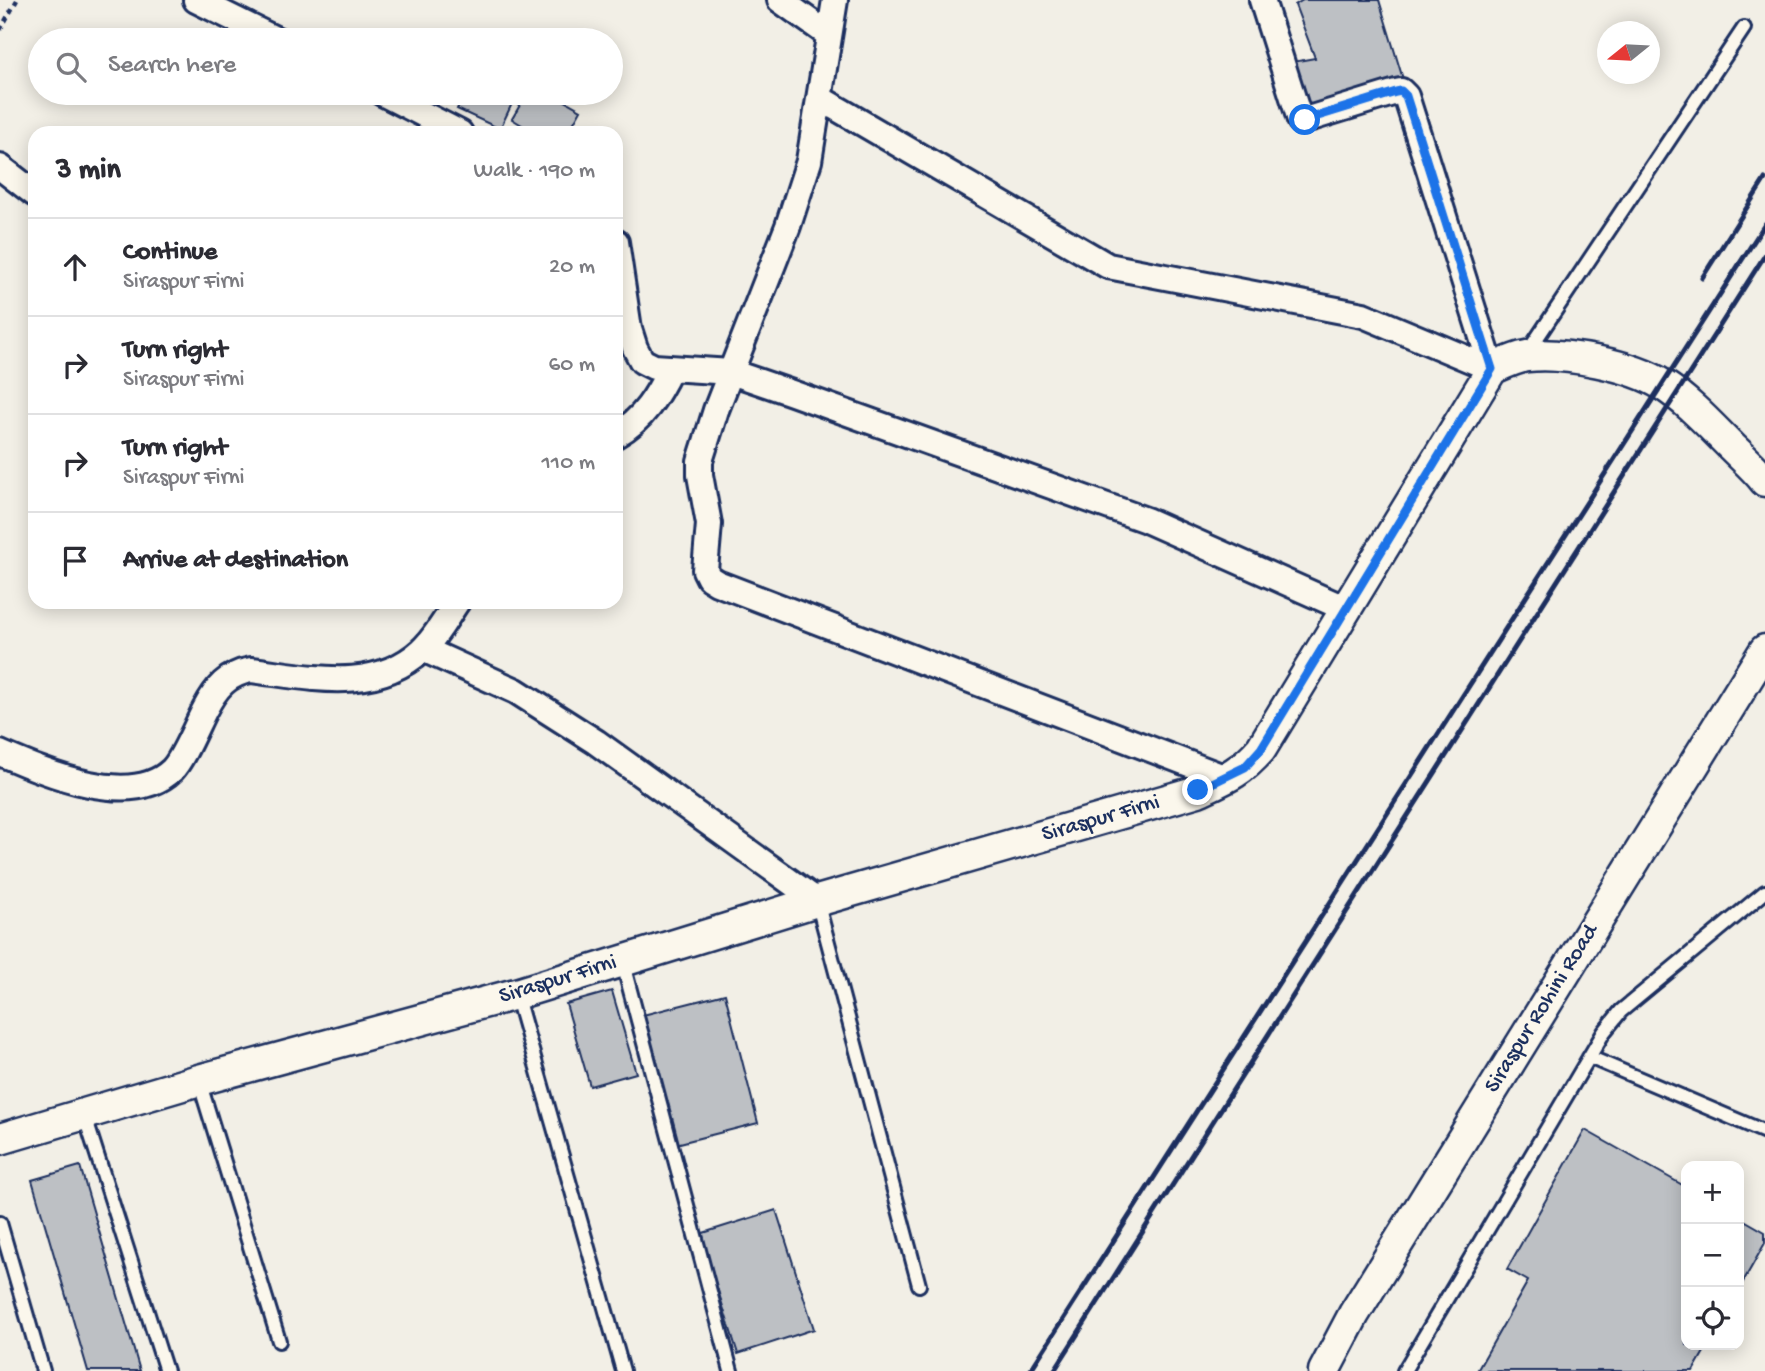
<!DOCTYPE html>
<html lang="en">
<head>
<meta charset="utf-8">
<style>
  :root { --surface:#fff; --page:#f2f2f3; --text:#2b2b33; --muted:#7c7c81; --line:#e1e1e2 }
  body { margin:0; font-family:"Gochi Hand",sans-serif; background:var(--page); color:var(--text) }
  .controls { position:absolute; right:21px; bottom:21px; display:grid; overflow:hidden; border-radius:14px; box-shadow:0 4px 18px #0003 }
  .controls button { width:63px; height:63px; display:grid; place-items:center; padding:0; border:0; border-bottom:2px solid var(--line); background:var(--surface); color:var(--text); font:35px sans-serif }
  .compass { position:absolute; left:1597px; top:21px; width:63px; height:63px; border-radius:50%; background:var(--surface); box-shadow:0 4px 18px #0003; rotate:252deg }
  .stop { position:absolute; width:21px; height:21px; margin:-16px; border:5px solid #1a73e8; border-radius:50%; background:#fff }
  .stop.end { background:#1a73e8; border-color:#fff; box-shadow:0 2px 7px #0008 }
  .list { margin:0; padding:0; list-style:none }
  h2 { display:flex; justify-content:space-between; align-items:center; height:91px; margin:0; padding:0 28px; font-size:30px }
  h2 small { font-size:23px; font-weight:400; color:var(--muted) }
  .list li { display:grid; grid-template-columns:46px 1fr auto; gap:21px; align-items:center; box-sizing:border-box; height:98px; padding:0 28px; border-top:2px solid var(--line) }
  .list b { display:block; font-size:26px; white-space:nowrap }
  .list p { margin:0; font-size:23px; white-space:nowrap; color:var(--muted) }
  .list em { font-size:23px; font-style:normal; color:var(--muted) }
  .icon { flex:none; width:38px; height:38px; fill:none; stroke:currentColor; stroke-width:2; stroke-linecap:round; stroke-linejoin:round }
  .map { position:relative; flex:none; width:1765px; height:1371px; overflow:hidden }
  .search { position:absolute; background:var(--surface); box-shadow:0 4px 18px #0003; left:28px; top:28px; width:595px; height:77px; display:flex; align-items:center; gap:18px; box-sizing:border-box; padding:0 24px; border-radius:38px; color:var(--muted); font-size:26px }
  .panel { position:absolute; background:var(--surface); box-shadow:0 4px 18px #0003; left:28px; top:126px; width:595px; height:483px; border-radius:21px }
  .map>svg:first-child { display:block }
  .building { fill:#bdc0c4; stroke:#1b2f5e; stroke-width:2 }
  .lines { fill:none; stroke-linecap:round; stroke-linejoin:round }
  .service-casing { stroke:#1b2f5e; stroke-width:18 }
  .minor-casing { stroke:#1b2f5e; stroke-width:30 }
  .tertiary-casing { stroke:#1b2f5e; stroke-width:35 }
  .path { stroke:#1b2f5e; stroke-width:4.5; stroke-dasharray:5 5; stroke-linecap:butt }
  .service { stroke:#fbf7ec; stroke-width:12 }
  .minor { stroke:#fbf7ec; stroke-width:24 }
  .tertiary { stroke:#fbf7ec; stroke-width:30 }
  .rail { stroke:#1b2f5e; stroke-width:5 }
  .route { stroke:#1a73e8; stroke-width:9 }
  .labels { text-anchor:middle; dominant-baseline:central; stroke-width:5; stroke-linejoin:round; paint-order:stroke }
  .street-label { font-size:23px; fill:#1b2f5e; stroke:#fbf7ec }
</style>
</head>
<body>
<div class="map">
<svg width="1765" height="1371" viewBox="0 0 1765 1371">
  <rect width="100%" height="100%" fill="#f2efe6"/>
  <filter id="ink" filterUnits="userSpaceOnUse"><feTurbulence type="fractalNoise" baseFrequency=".0143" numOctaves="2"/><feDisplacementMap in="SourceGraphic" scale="14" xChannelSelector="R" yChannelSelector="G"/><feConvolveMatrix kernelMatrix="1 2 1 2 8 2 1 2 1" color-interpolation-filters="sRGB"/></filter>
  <g filter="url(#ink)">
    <path class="building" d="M1303,0H1379L1403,79L1300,110L1287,63L1315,58L1295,5Z
      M465,93H517L500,129L457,109Z
      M527,93H551L581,110L568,133H535L512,119Z
      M612,991L636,1073L590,1086L566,1004Z
      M725,994L758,1123L676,1144L643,1015Z
      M1585,1130L1686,1187V1345H1708L1693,1371H1477L1528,1281L1507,1269Z
      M80,1166L140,1371H88L32,1180Z
      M776,1210L814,1329L738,1354L700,1234Z
      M1739,1217L1765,1232V1243L1739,1289Z"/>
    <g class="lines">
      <g class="service-casing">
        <path id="service" d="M1527,353L1744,28
          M817,901L919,1285
          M622,960L731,1371
          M516,994L623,1371
          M1589,1057L1765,1132
          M199,1081L279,1341
          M84,1114L166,1371
          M0,1223L43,1371
          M1404,1371L1604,1032L1621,1011L1765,892"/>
      </g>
      <g class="minor-casing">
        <path id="minor" d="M196,0L277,40
          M780,0L829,35
          M835,0L809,161L788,226L716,410L700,461V475L709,524L705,570L709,578L717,583L1226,778
          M1262,0L1300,120H1305L1396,92L1401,91L1406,96L1492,369
          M382,93L460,133
          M821,99L1108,266L1363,315L1492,369
          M0,167L35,194
          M616,242L629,329L635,348L642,361L654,367L731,372L792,393L1146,520L1346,609
          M616,435C644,419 657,396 671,368
          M423,649L516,691L596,742L817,901
          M0,753C44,772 131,810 172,770C183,759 197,724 205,709C216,688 227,674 251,670C310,677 374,694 422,650C436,637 446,618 457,602"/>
      </g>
      <g class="tertiary-casing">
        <path id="tertiary" d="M0,1139L199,1080L516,994L817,901L1198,791C1226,778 1240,773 1261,749L1492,369C1503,364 1515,358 1527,356C1564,352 1632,365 1663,385C1688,401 1710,425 1731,446C1742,457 1755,468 1765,481
          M1324,1371L1354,1314L1765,650"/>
      </g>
      <path class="path" d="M0,30L17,0"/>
      <use href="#service" class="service"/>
      <use href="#minor" class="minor"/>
      <use href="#tertiary" class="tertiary"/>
      <path class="rail" d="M1702,278L1765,179
        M1030,1371L1765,224
        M1054,1371L1765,255"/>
    </g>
  </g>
  <g class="lines" filter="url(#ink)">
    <path class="route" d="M1198,790L1245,767L1261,749L1492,369L1406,96L1401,91L1396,92L1305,120"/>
  </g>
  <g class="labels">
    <g class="street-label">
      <text transform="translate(1101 819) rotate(-16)">Siraspur Firni</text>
      <text transform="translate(558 980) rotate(-17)">Siraspur Firni</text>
      <text transform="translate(1542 1009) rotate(-58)">Siraspur Rohini Road</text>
    </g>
  </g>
</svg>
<div class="controls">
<button>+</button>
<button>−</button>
<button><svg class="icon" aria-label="locate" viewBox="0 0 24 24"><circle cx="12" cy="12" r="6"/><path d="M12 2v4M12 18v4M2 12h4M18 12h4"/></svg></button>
</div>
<svg class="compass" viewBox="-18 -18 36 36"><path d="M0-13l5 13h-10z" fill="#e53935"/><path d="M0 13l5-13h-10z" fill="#7c7c81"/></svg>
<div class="stop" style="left:1305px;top:120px"></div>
<div class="stop end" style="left:1198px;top:790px"></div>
<div class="search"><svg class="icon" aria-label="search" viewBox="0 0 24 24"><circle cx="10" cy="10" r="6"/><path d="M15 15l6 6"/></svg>Search here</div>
<section class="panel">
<h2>3 min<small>Walk · 190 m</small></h2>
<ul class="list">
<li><svg class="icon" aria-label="ahead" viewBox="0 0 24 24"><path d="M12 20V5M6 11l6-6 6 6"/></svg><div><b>Continue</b><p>Siraspur Firni</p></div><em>20 m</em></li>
<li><svg class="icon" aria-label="right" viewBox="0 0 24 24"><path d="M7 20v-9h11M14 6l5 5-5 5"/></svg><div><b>Turn right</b><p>Siraspur Firni</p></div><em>60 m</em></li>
<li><svg class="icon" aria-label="right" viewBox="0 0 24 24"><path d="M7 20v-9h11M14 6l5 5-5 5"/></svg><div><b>Turn right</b><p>Siraspur Firni</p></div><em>110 m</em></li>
<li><svg class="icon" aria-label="arrive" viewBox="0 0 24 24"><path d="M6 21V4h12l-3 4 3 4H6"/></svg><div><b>Arrive at destination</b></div></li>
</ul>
</section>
</div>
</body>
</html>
